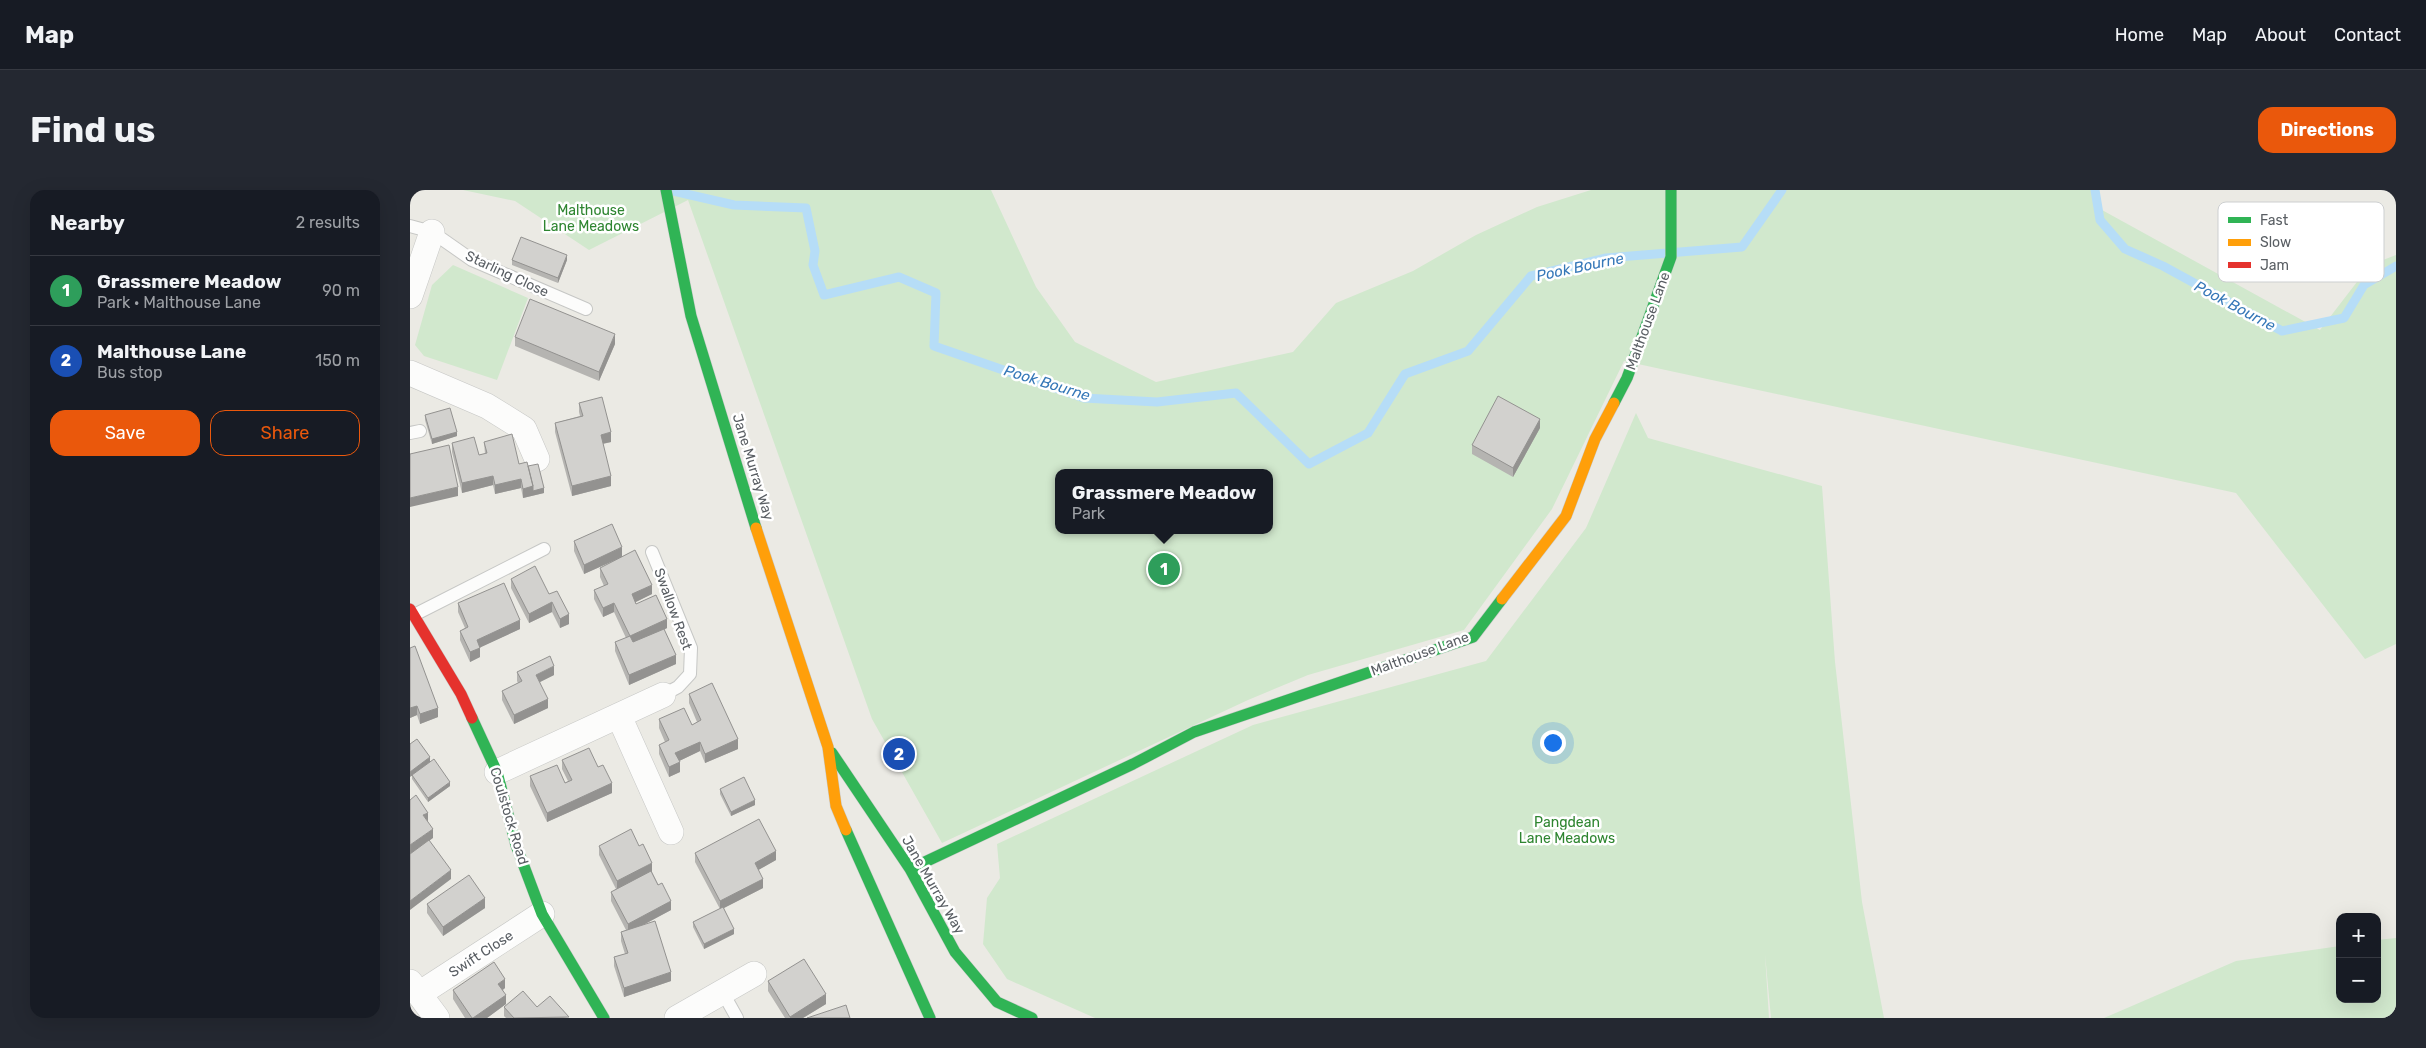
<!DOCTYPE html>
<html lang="en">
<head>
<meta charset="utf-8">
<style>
  :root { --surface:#171b24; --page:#242831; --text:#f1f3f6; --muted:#9ea1a6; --line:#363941; --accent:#ea580c }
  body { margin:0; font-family:Rubik,sans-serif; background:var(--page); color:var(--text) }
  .controls { position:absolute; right:15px; bottom:15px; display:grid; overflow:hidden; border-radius:10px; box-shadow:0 5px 20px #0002 }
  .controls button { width:45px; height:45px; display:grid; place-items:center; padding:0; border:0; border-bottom:1px solid var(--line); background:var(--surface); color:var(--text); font:25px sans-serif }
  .you { position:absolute; left:1142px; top:552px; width:18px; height:18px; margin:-12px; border:4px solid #fff; border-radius:50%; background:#1a73e8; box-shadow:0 0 0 8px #1a73e833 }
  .badge { display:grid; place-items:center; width:32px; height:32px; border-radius:50%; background:var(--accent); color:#fff; font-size:16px; font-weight:700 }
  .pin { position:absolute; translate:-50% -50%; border:2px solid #fff; box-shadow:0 1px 5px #0006 }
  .popup { position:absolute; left:645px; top:279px; width:218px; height:65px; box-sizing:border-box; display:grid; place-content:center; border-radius:10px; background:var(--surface); filter:drop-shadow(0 1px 4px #0005); font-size:16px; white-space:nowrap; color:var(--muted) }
  .popup b { font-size:19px; color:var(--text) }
  .popup::after { content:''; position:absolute; left:50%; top:100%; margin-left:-10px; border:10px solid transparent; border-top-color:var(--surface) }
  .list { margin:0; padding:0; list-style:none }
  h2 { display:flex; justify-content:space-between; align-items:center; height:65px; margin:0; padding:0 20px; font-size:21px }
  h2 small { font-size:16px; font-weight:400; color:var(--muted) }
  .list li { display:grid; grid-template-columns:32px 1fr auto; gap:15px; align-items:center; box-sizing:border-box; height:70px; padding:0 20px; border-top:1px solid var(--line) }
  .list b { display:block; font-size:19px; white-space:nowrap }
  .list p { margin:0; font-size:16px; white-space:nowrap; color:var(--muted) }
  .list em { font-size:16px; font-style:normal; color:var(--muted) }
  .actions { display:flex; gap:10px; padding:15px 20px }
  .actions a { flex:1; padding:11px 0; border:1px solid var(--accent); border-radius:15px; text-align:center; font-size:18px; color:var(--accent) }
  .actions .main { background:var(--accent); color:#fff }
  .map { position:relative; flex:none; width:1986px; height:828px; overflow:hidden; border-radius:15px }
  header { display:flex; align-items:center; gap:30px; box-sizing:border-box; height:70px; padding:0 25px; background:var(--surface); border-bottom:1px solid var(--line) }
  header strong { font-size:24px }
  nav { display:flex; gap:28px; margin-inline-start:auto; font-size:18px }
  .intro { display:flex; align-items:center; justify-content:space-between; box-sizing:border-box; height:120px; padding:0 30px }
  h1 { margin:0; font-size:35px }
  .button { padding:12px 22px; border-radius:15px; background:var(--accent); color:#fff; font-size:18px; font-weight:700 }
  main { display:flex; gap:30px; padding:0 30px }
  aside { flex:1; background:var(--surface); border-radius:15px; box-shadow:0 5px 20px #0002 }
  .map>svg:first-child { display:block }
  .green { fill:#d1e8cd; fill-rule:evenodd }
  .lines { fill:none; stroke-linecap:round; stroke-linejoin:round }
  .stream { stroke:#b6ddf7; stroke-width:9 }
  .lane-casing { stroke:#c6c7c5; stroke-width:14 }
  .street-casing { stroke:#c6c7c5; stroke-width:26 }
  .fast-casing { stroke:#c8c9c8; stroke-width:12 }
  .slow-casing { stroke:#c8c9c8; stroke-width:12 }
  .jam-casing { stroke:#c8c9c8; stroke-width:12 }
  .lane { stroke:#fcfcfb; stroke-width:12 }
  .street { stroke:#fcfcfb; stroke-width:25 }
  .fast { stroke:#30b455; stroke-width:11 }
  .slow { stroke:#ff9f0a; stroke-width:11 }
  .jam { stroke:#e5322d; stroke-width:11 }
  .wall { fill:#b5b4b1 }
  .shaded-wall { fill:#939290 }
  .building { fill:#d2d1ce; stroke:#939290 }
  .labels { text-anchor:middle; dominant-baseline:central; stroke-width:5; stroke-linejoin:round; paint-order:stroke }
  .park-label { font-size:14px; fill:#2e8530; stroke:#fff }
  .street-label { font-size:14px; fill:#595e63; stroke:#fff }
  .water-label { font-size:15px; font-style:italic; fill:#3678b8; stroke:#fff }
  .key { fill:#fff; stroke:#cdcfd0; stroke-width:1 }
  .key-label { font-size:14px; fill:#595e63 }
</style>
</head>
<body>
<header>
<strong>Map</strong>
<nav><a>Home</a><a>Map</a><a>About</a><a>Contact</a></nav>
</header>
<div class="intro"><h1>Find us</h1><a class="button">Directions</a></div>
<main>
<aside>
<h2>Nearby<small>2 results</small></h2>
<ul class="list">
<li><span class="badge" style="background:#2e9e5b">1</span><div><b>Grassmere Meadow</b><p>Park · Malthouse Lane</p></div><em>90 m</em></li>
<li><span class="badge" style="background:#1a4fb4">2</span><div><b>Malthouse Lane</b><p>Bus stop</p></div><em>150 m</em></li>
</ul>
<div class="actions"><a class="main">Save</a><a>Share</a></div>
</aside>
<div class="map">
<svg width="1986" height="828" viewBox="0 0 1986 828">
  <rect width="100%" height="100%" fill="#ebeae4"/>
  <path class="green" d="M53,0H581L626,97L665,152L746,192L883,162L926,113L1003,81L1066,45L1127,17L1181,0H1687L1692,20L1910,140L1960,75L1986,65V454L1955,469L1826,303L1214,171L1142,319L1054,440L898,485L838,510L532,653L462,529L278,10L179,60L105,11ZM649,283H859V340H649Z
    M43,75L118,108L87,190L14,166L5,155L22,95Z
    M1226,223L1238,248L1412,296L1425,472L1452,712L1474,828H1361L1355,764L1359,828H685L597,789L573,754L577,708L590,688L587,654L843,535L1076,471L1176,338Z
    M1986,748V828H1694L1826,771L1930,756V809H1967V750Z"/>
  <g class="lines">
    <path class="stream" d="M259,0L324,15L396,18L405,61L403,75L414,105L489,87L526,103L524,156L674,208L747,212L826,203L899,274L958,243L995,184L1058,161L1121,86L1196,68L1332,57L1372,0
      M1685,0L1690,30L1715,59L1753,76L1872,141L1934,128L1954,95L1986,76"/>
    <g class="lane-casing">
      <path id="lane" d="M0,36L22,42L62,70L176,119
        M0,243L10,241
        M242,362L281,458L280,484L268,497L253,505
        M4,425L134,359
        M313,803L327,828"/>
    </g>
    <g class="street-casing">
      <path id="street" d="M0,106L22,42
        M0,183L77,216L114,239L127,269
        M209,526L261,642
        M87,582L253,505
        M0,792L27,828
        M9,804L132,724
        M267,828L344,784"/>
    </g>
    <g class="fast-casing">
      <path id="fast" d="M256,0L281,126L346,338
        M1204,213L1217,188L1261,67V0
        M62,528L87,582L106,655L132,724L194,828
        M422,563L500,679L545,762L587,812L622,828
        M436,640L520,828
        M500,679L723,574L784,542L1063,447L1092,409"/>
    </g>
    <g class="slow-casing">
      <path id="slow" d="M346,338L418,557L426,616L436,640
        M1092,409L1156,326L1185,249L1204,213"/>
    </g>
    <g class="jam-casing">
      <path id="jam" d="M0,419L51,504L62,528"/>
    </g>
    <use href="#lane" class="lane"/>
    <use href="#street" class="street"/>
    <use href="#fast" class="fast"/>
    <use href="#slow" class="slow"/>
    <use href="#jam" class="jam"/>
  </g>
  <path class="wall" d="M102,70H157L148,93L102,75Z
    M105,147L205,154L189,191L105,156Z
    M169,213L201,252L193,254L201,296L162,306L145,242V233L170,226L169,222Z
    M15,225L47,246L22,254L15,230Z
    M1130,238L1103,287L1062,264V255Z
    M74,252L109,274L118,276L134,303L113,308L111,298L85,304L83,295L52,303L42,262V253L69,265L75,264Z
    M164,351L212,367L174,384L164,361Z
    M190,378L242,404L225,412L226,414L257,438L254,440L266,474L219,495L205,461V452L216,448L204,422L193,427L184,409V400L194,396L190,387Z
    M101,389L139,404L159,434L150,438L142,422L119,433L101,398Z
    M48,413L110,439L70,457V467L60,472L50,450V441L55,438L48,422Z
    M0,458L28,527L10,534L7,525L0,528Z
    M107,482L144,485L130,492L138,518L104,534L92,510V501L108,493L107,491Z
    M279,504L328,559L295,573L290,561L269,571L270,582L259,587L249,564V555L255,552L249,538V529L282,535L287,532L279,513Z
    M0,554L20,571L40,596L18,612L2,589V586H0Z
    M152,570L188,577L202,603L137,632L120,596V586L155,593L158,591L152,579Z
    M310,599L345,615L321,626L310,604Z
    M189,656L242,682L261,720L235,734L261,791L214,807L204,776V767L215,764L211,751V742L216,740L201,711V702L206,699L189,665Z
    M285,663L366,670L348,680L353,698L314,718L324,744L294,759L283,737V732L310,719L285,672Z
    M17,714L75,718L33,746L17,723Z
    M358,791L416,814L393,828H375L358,801Z
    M95,798L93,800L96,814L77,828H55L43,809V800Z
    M94,817L159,828H96L94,826Z"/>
  <path class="shaded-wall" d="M157,65V70L148,93V88Z
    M205,144V154L189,191V182Z
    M1130,229V238L1103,287V278Z
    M47,242V246L22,254V249Z
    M201,242V252L191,254V245Z
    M83,286V295L52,303V293Z
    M201,286V296L162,306V296Z
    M111,289V298L85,304V295Z
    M123,296L134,298V303L113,308V299Z
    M48,297V306L0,317V308Z
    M212,357V367L174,384V375Z
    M242,395V404L222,414V404Z
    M142,412V422L119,433V424Z
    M204,413V422L193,427V418Z
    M159,424V434L150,438V429Z
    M257,429V438L220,455V446Z
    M110,430V439L67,459V450Z
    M70,458V467L60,472V462Z
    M266,465V474L219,495V485Z
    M144,476V485L126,494V485Z
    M138,509V518L104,534V525Z
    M7,516V525L0,528V518Z
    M28,518V527L10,534V524Z
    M328,549V559L295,573V564Z
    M290,552V561L265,573V563Z
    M20,567V572L0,587V582Z
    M270,572V582L259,587V577Z
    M40,592V596L18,612V608Z
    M202,593V603L137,632V623Z
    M345,610V615L321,626V622Z
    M18,623V632L13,625Z
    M23,639V648L0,665V655Z
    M366,661V670L345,682V673Z
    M242,673V682L207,700V691Z
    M41,680V689L0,720V711Z
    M353,689V698L310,720V711Z
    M75,708V718L33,746V737Z
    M261,711V720L218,743V734Z
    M324,739V744L294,759V754Z
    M261,782V791L214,807V798Z
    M95,789V798L88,803V794Z
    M416,804V814L393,828H380V827Z
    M96,805V814L77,828H63Z"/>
  <path class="building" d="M111,47L157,65L148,88L102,70Z
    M120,109L205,144L189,182L105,147Z
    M1088,206L1130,229L1103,278L1062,255Z
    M192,207L201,242L191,245L201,286L162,296L145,233L173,226L169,213Z
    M40,218L47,242L22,249L15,225Z
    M102,244L109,274L117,272L123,296L113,299L111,289L85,295L83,286L52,293L42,253L64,247L69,265L77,263L74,252Z
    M39,255L48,297L0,308V264Z
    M128,274L134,298L123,301V296L118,276Z
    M202,334L212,357L174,375L164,351Z
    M225,360L242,395L222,404L226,414L246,405L257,429L220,446L204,413L193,418L184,400L198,394L190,378Z
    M125,376L139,404L147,401L159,424L150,429L142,412L119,424L101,389Z
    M94,393L110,430L67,450L70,458L60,462L50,441L58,437L48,413Z
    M254,439L266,465L219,485L205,452L220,446L223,452Z
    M5,456L28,518L10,524L7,516L0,518V458Z
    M140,466L144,476L126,485L138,509L104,525L92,501L112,491L107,482Z
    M302,493L328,549L295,564L290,552L265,563L270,572L259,577L249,555L259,550L249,529L274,518L282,535L291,530L279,504Z
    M7,549L20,567L0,582V554Z
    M179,558L188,577L193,575L202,593L137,623L120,586L147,575L155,593L162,590L152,570Z
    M24,569L40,592L18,608L2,585Z
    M334,587L345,610L321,622L310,599Z
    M6,605L18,623L13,625L23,639L0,655V610Z
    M349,629L366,661L345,673L353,689L310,711L285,663Z
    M221,639L229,656L233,654L242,673L207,691L189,656Z
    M19,650L41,680L0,711V664Z
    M241,681L248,695L252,693L261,711L218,734L201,702Z
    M59,685L75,708L33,737L17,714Z
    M313,717L324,739L294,754L283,732Z
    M245,731L261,782L214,798L204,767L218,763L211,742Z
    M394,769L416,804L380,827L358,791Z
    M84,772L95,789L88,794L96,805L63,828H62L43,800Z
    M113,801L127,817L140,806L159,827L104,828L94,817Z
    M436,815L440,828H397Z"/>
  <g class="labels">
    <g class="park-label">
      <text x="181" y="20">Malthouse<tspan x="181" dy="16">Lane Meadows</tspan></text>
      <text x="1157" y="632">Pangdean<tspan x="1157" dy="16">Lane Meadows</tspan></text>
    </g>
    <g class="street-label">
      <text transform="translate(97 84) rotate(25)">Starling Close</text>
      <text transform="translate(1238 131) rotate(-70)">Malthouse Lane</text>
      <text transform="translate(343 277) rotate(73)">Jane Murray Way</text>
      <text transform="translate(263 419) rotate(70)">Swallow Rest</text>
      <text transform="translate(1010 464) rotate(-20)">Malthouse Lane</text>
      <text transform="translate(99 626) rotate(73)">Coulstock Road</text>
      <text transform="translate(523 695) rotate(60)">Jane Murray Way</text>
      <text transform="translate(71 764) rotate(-33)">Swift Close</text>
    </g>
    <g class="water-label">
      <text transform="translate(1170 77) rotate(-12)">Pook Bourne</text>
      <text transform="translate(1825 116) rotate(28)">Pook Bourne</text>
      <text transform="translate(637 193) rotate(17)">Pook Bourne</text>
    </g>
  </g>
  <rect x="1808" y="12" width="166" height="80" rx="8" class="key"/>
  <rect x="1818" y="27" width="23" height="6" fill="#30b455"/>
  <rect x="1818" y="49" width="23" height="7" fill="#ff9f0a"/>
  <rect x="1818" y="72" width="23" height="6" fill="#e5322d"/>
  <g class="key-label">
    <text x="1850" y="35">Fast</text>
    <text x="1850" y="57">Slow</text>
    <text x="1850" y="80">Jam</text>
  </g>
</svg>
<div class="controls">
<button>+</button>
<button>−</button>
</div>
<div class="you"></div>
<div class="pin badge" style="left:754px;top:379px;background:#2e9e5b">1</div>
<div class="popup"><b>Grassmere Meadow</b>Park</div>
<div class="pin badge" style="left:489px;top:564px;background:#1a4fb4">2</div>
</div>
</main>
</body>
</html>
